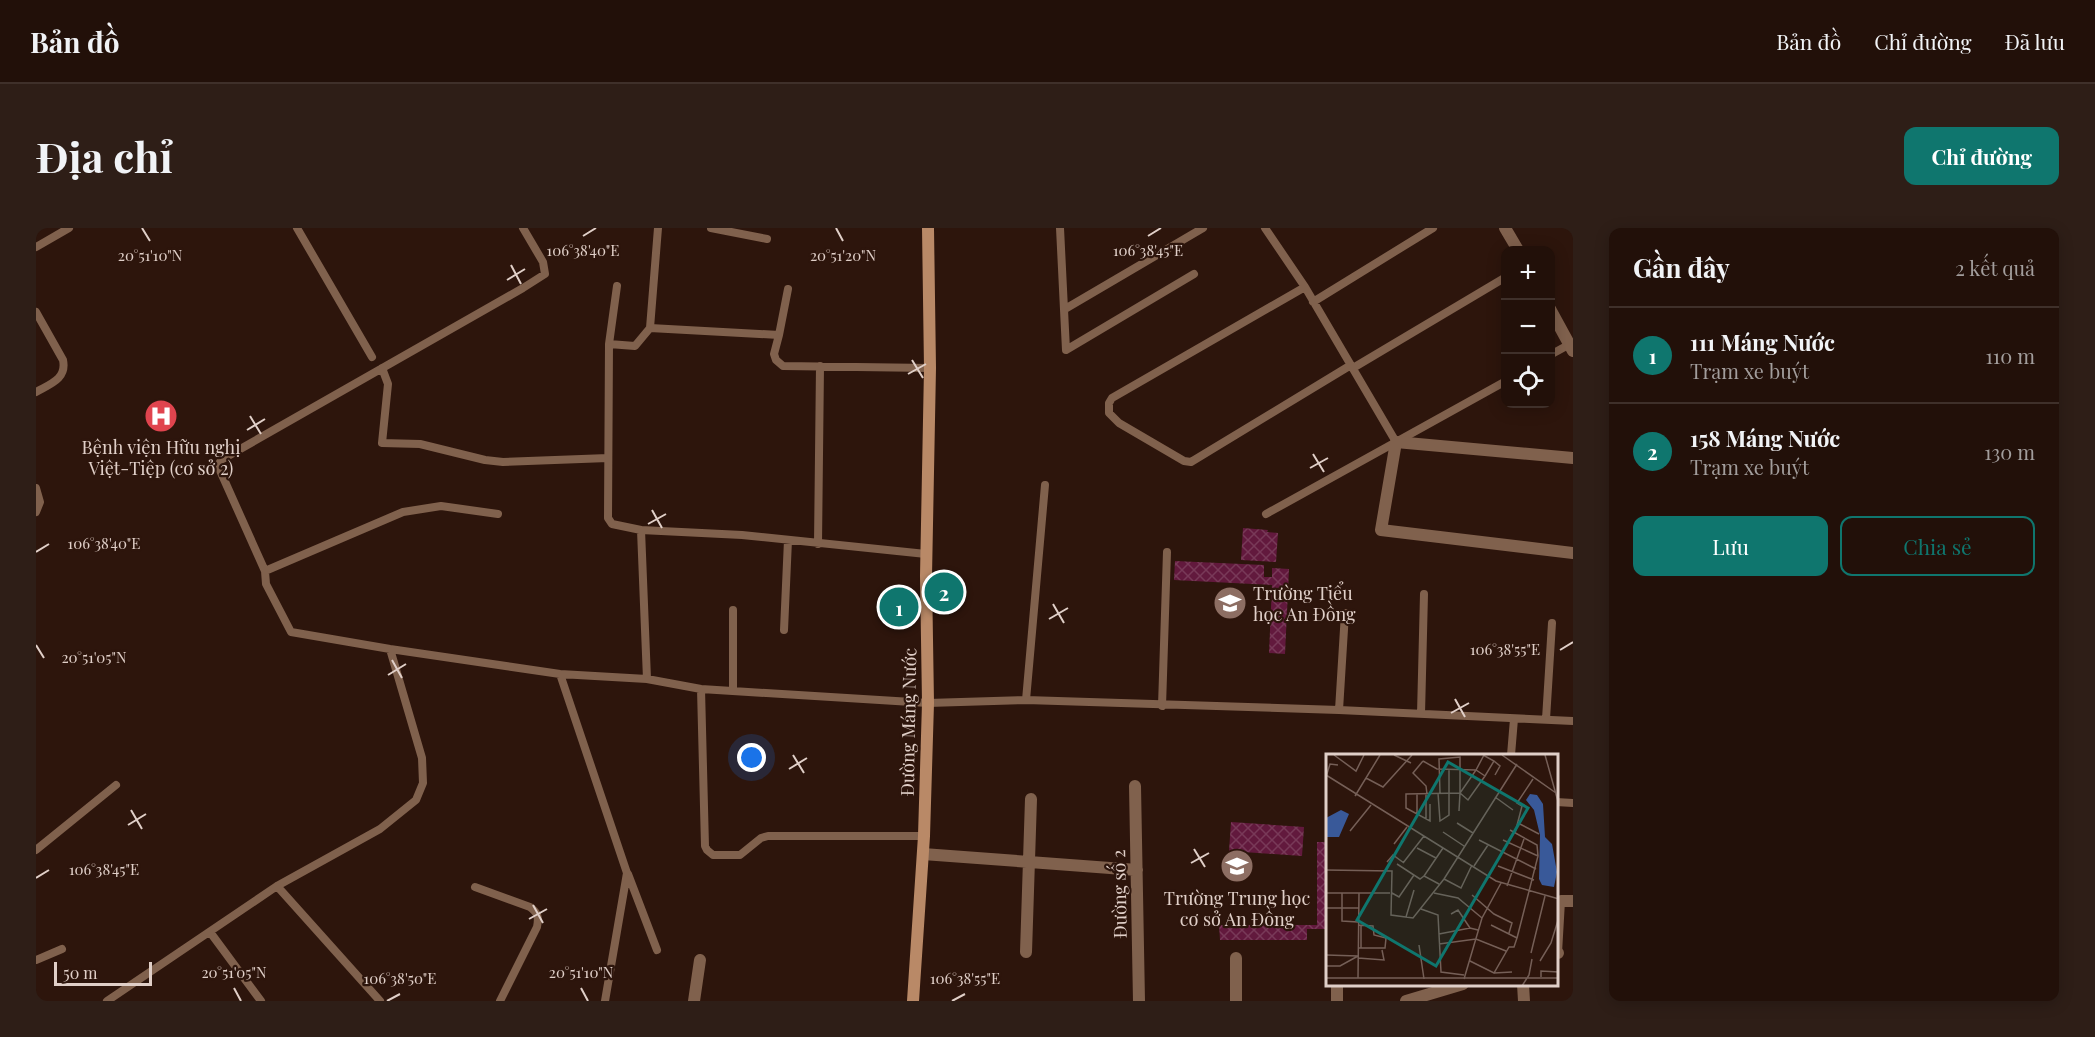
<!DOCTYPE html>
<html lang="vi">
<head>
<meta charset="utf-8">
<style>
  :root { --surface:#221009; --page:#2e1e17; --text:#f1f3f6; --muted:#a29d9c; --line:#3f302a; --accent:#0f766e }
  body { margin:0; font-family:"Playfair Display",serif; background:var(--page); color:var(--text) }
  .controls { position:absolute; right:18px; top:18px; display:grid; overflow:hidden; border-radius:12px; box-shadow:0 3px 15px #0003 }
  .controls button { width:54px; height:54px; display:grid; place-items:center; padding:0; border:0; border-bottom:2px solid var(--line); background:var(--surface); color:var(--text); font:30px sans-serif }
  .scale { position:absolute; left:18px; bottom:15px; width:98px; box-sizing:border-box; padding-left:6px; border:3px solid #e0cfc8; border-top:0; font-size:16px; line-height:21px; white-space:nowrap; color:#e0cfc8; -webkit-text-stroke:4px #2d150c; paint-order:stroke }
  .you { position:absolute; left:716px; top:530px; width:21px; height:21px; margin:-15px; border:4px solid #fff; border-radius:50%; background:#1a73e8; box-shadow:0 0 0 9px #1a73e833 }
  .badge { display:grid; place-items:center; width:39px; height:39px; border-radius:50%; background:var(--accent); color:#fff; font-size:20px; font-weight:700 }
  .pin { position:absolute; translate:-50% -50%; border:3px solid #fff; box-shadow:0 2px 6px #0006 }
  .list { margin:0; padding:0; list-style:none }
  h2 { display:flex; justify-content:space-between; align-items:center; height:78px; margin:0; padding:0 24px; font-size:26px }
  h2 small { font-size:20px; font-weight:400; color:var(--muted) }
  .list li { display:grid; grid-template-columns:39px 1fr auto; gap:18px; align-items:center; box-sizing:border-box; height:96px; padding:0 24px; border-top:2px solid var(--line) }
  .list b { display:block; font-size:22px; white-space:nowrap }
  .list p { margin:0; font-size:20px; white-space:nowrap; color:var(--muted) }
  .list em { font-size:20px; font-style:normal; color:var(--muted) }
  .actions { display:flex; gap:12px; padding:18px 24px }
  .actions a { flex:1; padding:14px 0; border:2px solid var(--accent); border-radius:12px; text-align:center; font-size:21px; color:var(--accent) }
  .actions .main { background:var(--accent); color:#fff }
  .icon { flex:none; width:33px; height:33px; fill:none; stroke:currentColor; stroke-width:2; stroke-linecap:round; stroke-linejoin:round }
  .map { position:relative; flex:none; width:1537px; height:773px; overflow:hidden; border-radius:12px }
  header { display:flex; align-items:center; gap:36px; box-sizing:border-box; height:84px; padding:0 30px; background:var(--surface); border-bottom:2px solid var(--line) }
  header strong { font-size:28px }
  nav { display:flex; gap:33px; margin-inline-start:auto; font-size:21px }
  .intro { display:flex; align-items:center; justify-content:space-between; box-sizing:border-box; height:144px; padding:0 36px }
  h1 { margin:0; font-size:42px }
  .button { padding:15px 27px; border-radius:12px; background:var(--accent); color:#fff; font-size:21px; font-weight:700 }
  main { display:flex; gap:36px; padding:0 36px }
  aside { flex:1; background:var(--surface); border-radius:12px; box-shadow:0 3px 15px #0003 }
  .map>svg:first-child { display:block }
  .building { fill:url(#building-cross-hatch) }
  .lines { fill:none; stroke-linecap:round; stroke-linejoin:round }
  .service { stroke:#80614d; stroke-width:8 }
  .minor { stroke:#80614d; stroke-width:12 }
  .secondary { stroke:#b98967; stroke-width:12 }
  .ticks { fill:none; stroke:#e0cfc8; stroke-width:2 }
  .labels { text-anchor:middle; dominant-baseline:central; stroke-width:4.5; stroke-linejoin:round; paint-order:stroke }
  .poi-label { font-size:18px; fill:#e0cfc8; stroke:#2d150c }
  .street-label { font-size:18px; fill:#e0cfc8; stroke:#2d150c }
  .inset-road { fill:none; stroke:#755f57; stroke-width:1.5 }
  .view { fill:#0f766e; fill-opacity:0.15; stroke:#0f766e; stroke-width:3 }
  .inset-edge { fill:none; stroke:#e0cfc8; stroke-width:3 }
  .ticks-label { font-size:15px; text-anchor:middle; fill:#e0cfc8; stroke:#2d150c; stroke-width:4.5; stroke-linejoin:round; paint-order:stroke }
</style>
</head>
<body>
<header>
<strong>Bản đồ</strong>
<nav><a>Bản đồ</a><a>Chỉ đường</a><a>Đã lưu</a></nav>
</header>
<div class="intro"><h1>Địa chỉ</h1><a class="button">Chỉ đường</a></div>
<main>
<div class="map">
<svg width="1537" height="773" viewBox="0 0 1537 773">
  <defs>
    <pattern id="building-cross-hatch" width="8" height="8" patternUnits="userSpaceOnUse" patternTransform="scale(1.5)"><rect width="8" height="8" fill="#62193d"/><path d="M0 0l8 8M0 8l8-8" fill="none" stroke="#783958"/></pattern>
  </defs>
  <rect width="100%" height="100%" fill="#2d150c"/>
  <path class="building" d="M1207,300L1232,302L1231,304L1242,305L1240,334L1205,332Z
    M1139,333L1228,337V349H1236V340L1253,341L1249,426L1233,425L1236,357L1138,352Z
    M1195,594L1268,599L1266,628L1193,623Z
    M1281,614H1291V701H1271V712H1184L1183,697H1281Z"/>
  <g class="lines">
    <path class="service" d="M261,0L336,129
      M487,0L507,34L509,46L487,60L185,232L182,238L229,343L230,356L255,404L354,421L524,446L611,451L665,461L892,475L990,472L1303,482L1537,493
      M675,0L731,11
      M1024,0L1030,122L1158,46
      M1229,0L1269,59L1360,214L1470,153
      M0,19L33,0
      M581,58L573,116L572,290L576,296L605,302
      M1269,59L1076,170L1073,175V185L1083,195L1148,233L1155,234L1315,137
      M1277,74L1397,0
      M1029,81L1167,0
      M0,84L27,132C31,151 14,156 0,164
      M614,100L743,107L738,126L740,132L747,138L894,140
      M743,107L752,61
      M573,116L599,118L614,100L622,0
      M1514,127L1536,115
      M346,140L352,156L346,215L384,216L449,232L467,234L572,230
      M1317,140L1470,49
      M0,260L4,274L0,284
      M1230,286L1360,214
      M782,316L784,138
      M229,343L367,284L405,278L462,286
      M748,402L752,312
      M524,446L591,645L569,773
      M611,451L605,302L706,307L890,326
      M665,461L669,618L671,622L677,627H704L725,610L732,608H888
      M697,463V382
      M990,472L1009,257
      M1126,478L1131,324
      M1303,482L1309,385
      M1385,486L1388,366
      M1510,491L1516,395
      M1475,527L1478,491
      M1520,574L1537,575
      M0,622L80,557
      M592,646L621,722
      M241,658L344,773
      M439,659L494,679C502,685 503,689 501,699L464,773
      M174,704L225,773
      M1522,725L1525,673
      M0,732L26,721
      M71,773L241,658L344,601L380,572L387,555L386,530L354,421"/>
    <path class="minor" d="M1469,0L1482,22
      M1514,81L1537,123
      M1537,230L1360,214L1345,302L1537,325
      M1099,558L1103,773
      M887,626L1101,642
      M1525,673H1537
      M990,724L995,571
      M1520,725H1522
      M1200,730V773
      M1301,756V773
      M1487,756L1488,773
      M658,773L664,732
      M1370,773L1427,756"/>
    <path class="secondary" d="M877,773L888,608L892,475L890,348L894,140L892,0"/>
  </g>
  <path class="ticks" d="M106,0L114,13M800,0L807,13M547,8L560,0M1112,8L1125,0M475,37L485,56M471,52L489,41M876,132L887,150M872,146L890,136M214,188L225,206M211,202L229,191M1277,226L1288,244M1274,240L1292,230M616,282L626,300M612,296L630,286M0,324L13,316M1017,376L1028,395M1013,391L1032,380M0,417L8,430M1524,422L1537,414M356,432L366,450M352,447L370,436M1419,471L1429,489M1415,485L1433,475M757,527L768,545M753,541L771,530M95,582L106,601M92,597L110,586M1158,621L1169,639M1155,635L1173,625M0,650L13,642M497,677L507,695M493,691L511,681M198,760L205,773M545,760L552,773M351,773L364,766M916,773L929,766"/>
  <defs>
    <g id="hospital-disc" transform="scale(1.725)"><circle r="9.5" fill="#e0444e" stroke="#2d150c"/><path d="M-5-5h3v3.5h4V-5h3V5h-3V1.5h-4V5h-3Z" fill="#fff"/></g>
    <g id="school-disc" transform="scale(1.725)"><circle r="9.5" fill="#8d6e63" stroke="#2d150c"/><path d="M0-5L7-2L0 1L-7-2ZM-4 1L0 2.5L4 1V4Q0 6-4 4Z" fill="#fff"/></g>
  </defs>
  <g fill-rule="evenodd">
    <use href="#hospital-disc" x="125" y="188"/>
    <use href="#school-disc" x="1194" y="375"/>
    <use href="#school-disc" x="1201" y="638"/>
  </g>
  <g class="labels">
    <g class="poi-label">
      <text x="125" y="219">Bệnh viện Hữu nghị<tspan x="125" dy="21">Việt-Tiệp (cơ sở 2)</tspan></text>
      <text x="1217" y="365" text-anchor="start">Trường Tiểu<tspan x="1217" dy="21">học An Đồng</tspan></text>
      <text x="1201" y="670">Trường Trung học<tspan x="1201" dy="21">cơ sở An Đồng</tspan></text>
    </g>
    <g class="street-label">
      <text transform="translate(872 494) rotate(-89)">Đường Máng Nước</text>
      <text transform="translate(1083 666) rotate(-91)">Đường số 2</text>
    </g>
  </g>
  <g transform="translate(1290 526)">
    <rect width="232" height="232" fill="#2d150c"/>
    <path d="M204,40L211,41L217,50L219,83L226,90L231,118L228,133L216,131L213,125L214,81L208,56L200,46ZM15,56L23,60L13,83H1L0,64Z" fill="#395999"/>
    <path class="inset-road" d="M8,1L30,17L38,1M68,1L85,9M176,1L230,39M219,1L233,51M97,7L111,15L150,16L158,1M97,7L87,19L100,32L101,40M168,7L174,12L169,21M123,15V39M0,21L170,127L233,145M0,23L4,10L12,11M40,24L57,33L86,1M112,39L114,67L123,61V39M134,39L142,46L159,22L168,7L157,1M100,40V65M29,42L54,1M169,43L187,56M104,50V67L80,54V40L134,39V3L113,5L114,39M133,57L134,39L150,16L159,22M91,60V40M131,69L147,79M192,69L213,80M184,76L211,91L212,102L191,184M24,77L45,51M117,78L138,92M189,79L196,52L191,49L207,25M153,86L210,115M177,86L212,102M68,90L81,73M91,94L110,104M61,108L67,101L78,109M77,109L98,82M71,110L94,125L98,122M148,112L162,91M172,112L208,126M0,116L66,117L65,161L87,164L118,125L191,10M118,125L135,134L146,111M113,130L98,122L117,94M181,132L198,85M0,139H64M16,139V167L32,168M66,139L73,143L88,121M108,139L132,144L156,164M146,141L168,160L186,169L183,179M0,154H33M95,155L112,161L115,218L138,221M125,160L132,156L144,174M80,163L88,136M113,180L144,174L152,176M113,190L150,185L180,197M93,191L98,225M32,194H59L60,184L48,181L47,172L32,171M35,194V171M205,199L219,142M0,201L32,202M32,204L58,206L56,196M144,207L168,219L183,193H188L191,184L165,171M214,207L225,189L233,163M0,212H14L32,202M168,219L186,218M215,223V217L233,218M0,224H233M32,224L33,139M138,225L156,164L175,129M196,232L203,221L206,205"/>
    <path class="view" d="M122,8L202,54L110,212L31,166Z"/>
    <rect width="232" height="232" class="inset-edge"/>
  </g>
  <g class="ticks-label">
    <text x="547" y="28">106°38'40"E</text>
    <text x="1112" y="28">106°38'45"E</text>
    <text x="114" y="33">20°51'10"N</text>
    <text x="807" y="33">20°51'20"N</text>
    <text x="68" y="321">106°38'40"E</text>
    <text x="1469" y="427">106°38'55"E</text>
    <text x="58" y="435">20°51'05"N</text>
    <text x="68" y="647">106°38'45"E</text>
    <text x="198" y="750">20°51'05"N</text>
    <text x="545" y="750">20°51'10"N</text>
    <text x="364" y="756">106°38'50"E</text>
    <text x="929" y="756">106°38'55"E</text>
  </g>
</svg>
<div class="controls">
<button>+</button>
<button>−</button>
<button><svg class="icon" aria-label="locate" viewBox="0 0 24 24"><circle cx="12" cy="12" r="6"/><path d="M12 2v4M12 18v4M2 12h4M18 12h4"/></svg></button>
</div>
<div class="scale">50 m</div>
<div class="you"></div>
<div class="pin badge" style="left:863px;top:379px">1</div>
<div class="pin badge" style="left:908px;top:364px">2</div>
</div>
<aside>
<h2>Gần đây<small>2 kết quả</small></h2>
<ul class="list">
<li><span class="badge">1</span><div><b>111 Máng Nước</b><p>Trạm xe buýt</p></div><em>110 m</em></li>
<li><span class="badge">2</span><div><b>158 Máng Nước</b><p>Trạm xe buýt</p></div><em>130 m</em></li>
</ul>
<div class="actions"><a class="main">Lưu</a><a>Chia sẻ</a></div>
</aside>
</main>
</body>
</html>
